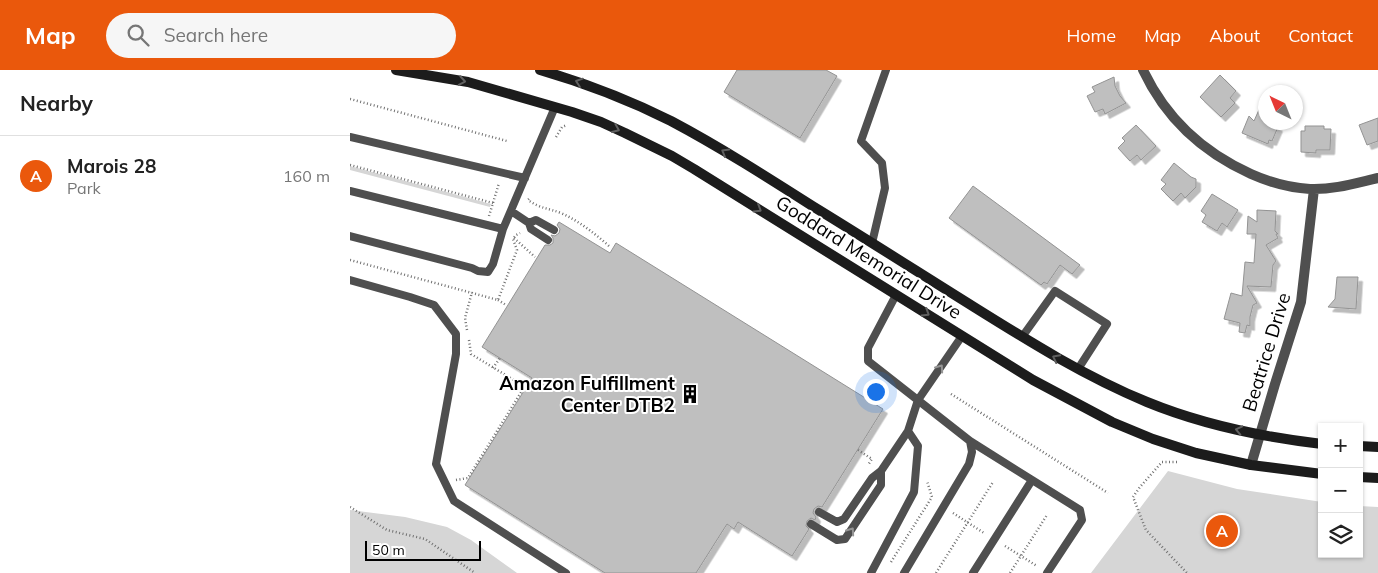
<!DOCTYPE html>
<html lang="en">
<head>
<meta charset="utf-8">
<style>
  :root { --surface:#fff; --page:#f6f6f6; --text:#222; --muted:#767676; --line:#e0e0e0; --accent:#ea580c }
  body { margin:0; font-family:Mulish,sans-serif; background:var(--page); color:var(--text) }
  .controls { position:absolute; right:15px; bottom:15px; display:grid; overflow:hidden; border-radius:0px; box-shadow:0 1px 4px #0004 }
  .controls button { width:45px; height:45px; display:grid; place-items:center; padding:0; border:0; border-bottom:1px solid var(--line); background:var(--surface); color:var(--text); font:25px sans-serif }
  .compass { position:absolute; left:908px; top:15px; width:45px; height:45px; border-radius:50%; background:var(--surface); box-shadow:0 1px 4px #0004; rotate:317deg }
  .scale { position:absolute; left:15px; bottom:12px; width:116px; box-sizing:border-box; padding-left:5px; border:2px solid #000; border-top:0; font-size:14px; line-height:18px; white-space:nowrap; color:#000; -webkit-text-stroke:4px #fff; paint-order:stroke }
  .you { position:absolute; left:525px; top:321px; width:18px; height:18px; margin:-12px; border:4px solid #fff; border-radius:50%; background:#1a73e8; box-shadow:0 0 0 8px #1a73e833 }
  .badge { display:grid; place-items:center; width:32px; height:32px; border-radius:50%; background:var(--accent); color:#fff; font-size:16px; font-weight:700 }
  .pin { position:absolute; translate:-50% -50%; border:2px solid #fff; box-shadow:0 1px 5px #0006 }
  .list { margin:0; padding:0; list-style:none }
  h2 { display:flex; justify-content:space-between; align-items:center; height:65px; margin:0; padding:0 20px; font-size:21px }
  h2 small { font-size:16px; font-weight:400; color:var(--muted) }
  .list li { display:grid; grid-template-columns:32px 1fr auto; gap:15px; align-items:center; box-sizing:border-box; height:80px; padding:0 20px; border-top:1px solid var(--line) }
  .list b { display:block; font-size:19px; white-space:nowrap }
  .list p { margin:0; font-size:16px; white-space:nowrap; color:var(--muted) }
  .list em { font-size:16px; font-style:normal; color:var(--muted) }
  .icon { flex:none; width:28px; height:28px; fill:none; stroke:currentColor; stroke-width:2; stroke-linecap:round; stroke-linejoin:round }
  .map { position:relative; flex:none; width:1028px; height:503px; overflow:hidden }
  header { display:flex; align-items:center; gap:30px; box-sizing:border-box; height:70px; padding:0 25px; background:var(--accent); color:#fff }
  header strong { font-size:24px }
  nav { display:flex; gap:28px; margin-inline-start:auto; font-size:18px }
  .search { width:350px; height:45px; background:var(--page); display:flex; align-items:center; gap:12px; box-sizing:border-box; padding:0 18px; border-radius:28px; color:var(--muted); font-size:19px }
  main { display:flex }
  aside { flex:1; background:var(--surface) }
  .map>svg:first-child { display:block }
  .green { fill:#d6d6d6 }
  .building { fill:#bfbfbf; stroke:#939393; filter:url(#shadow) }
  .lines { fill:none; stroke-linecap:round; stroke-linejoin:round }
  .path { stroke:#717171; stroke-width:2.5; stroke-dasharray:1 2.5; stroke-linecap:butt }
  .service { stroke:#4f4f4f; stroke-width:8 }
  .minor { stroke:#4f4f4f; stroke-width:10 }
  .secondary { stroke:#1c1c1c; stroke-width:10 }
  .oneway { stroke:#606060 }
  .oneway2 { stroke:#959595 }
  .labels { text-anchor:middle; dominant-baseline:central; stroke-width:4; stroke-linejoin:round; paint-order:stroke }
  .street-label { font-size:19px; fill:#000; stroke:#fff }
  .poi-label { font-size:19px; font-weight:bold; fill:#000; stroke:#fff; text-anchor:end }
</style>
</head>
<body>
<header>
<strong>Map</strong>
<div class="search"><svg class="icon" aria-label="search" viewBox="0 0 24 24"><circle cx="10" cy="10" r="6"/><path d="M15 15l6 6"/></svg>Search here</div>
<nav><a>Home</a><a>Map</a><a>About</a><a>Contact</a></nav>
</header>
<main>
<aside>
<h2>Nearby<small></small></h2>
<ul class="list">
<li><span class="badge">A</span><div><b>Marois 28</b><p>Park</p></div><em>160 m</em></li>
</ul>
</aside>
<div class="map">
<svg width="1028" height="503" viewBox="0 0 1028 503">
  <defs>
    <filter id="shadow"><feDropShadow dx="4.5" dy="4.5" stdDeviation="0" flood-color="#0004"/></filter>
  </defs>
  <rect width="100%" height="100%" fill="#fff"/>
  <path class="green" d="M0,96L141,134L140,137L0,100Z
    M818,401L887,419L972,432V484H1009V436L1028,437V503H741Z
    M0,440L55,447L97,457L121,470L167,503H0Z"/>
  <path class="building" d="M387,0H476L487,6L450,68L374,22Z
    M870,5L886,21L880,28L885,33L871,47L850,27Z
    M764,7L765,16L770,26L776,33L755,44L753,39L745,42L737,26L745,22L742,17Z
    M916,24V52L928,57L922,71L919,70L918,74L892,63L899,46L904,51Z
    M1028,48V71L1017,75L1009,55Z
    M786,55L806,76L791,90L787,85L780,91L768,78L775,71L772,68Z
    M955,56H974V59H981L980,80H966V83L951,82V61H955Z
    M824,93L841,107L846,109V117L835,128L831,123L823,131L811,119L816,114L811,110Z
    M623,116L730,195L722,204L710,195L697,214L694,212L691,215L599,148Z
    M862,124L888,140L877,157L872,153L867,161L852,152L856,145L851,141Z
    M907,140L926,141L925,161L928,164H926L928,168L916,175L926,191L923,195L921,217L897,216L907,233L903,235L900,247V256L897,255L895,263L889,262L890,253L874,249L881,223L892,226L895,192L904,193L906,164H897L898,146L907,152Z
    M209,152L260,183L266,173L533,339L472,437L468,436L464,439L463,443L466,447L465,450L461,448L457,451L456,456L459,459L442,486L388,452L384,459L377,454L346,503H255L115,415L182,308L132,277L195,175H200L203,173V168L201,165L205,166L209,163L210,159L207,155Z
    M987,207H1008L1006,239L978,237L985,229Z"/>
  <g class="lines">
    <path class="path" d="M0,29L157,71
      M206,67L212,57L217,55
      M0,95L143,133
      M179,129L178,130C191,139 198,138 211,143C229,151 244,163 259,176
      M139,146L149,113
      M164,168L185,187
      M0,190L148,230L167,180L163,169L166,165L170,163
      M148,230L156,235
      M117,260L115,248L122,222
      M119,270L121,284L172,315
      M143,298L150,288
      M601,324L758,423
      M508,380L522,389L518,395
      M827,392H812L790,417L783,427L796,460L837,503
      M106,410L118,408L178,311
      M0,437L37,460L75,469L125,503
      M603,443L634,463
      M655,476L687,496
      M541,492L582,427L577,411
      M586,503L643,412
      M660,503L697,445"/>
    <path class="service" d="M0,67L175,108
      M0,121L153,159
      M161,141L179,153L181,159L198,170
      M179,153L186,150L204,160
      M0,166L122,198L128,201L138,202L143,194L153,159L205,37
      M522,173L535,118L532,93L511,71L536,0
      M0,210L60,227L84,235L106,264V284L86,394L104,431L216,503
      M546,225L518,278V291L620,371L622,382L619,394L554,503
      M672,267L705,221L757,254L728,299
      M620,371L730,440L732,450L697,503
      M469,442L487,452L494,449L522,408L531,401L558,361L568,330L612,266
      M461,454L487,470L495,469L531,415V401
      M521,503L564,422L568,376L558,361
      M623,503L682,410"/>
    <path class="minor" d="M793,0C816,49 852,82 901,104C919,112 940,118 960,119C983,120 1006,113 1028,108
      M901,395L925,314L951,232L964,119"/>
    <path class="secondary" d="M46,0L118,12L222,42L251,52L275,63L322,86L344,99L683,310L762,352L803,369L846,383L901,395L972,404
      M190,0C235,13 279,30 321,51C370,77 417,107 464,137C518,170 571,204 624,237C680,272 736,307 797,332C853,355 912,367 972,374
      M1009,376L1028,377
      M1009,407L1028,408"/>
  </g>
  <defs><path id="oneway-chevron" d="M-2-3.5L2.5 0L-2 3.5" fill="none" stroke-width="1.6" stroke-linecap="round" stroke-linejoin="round" transform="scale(1.25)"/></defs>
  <g class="oneway">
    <use href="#oneway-chevron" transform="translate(112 11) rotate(10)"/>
    <use href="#oneway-chevron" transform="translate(229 12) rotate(-161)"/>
    <use href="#oneway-chevron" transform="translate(266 59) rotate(23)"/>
    <use href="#oneway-chevron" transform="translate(375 82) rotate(-150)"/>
    <use href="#oneway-chevron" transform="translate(408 139) rotate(32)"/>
    <use href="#oneway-chevron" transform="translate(576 243) rotate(32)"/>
    <use href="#oneway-chevron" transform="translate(706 288) rotate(-153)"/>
    <use href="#oneway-chevron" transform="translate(889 360) rotate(-167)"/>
  </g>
  <g class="oneway2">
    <use href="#oneway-chevron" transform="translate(590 298) rotate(-55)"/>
    <use href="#oneway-chevron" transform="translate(501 461) rotate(-55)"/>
  </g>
  <defs>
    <g id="building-bare" transform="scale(1.5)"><path d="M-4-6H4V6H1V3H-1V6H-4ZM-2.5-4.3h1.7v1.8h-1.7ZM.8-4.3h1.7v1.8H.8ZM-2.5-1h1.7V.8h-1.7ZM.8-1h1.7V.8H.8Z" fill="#000" stroke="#fff" stroke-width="2.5" paint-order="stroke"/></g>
  </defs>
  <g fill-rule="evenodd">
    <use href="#building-bare" x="340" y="324"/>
  </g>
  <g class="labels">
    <g class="street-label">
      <text transform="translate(519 187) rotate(32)">Goddard Memorial Drive</text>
      <text transform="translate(916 282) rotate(-73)">Beatrice Drive</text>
    </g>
    <g class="poi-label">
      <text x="325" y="313">Amazon Fulfillment<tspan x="325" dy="22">Center DTB2</tspan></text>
    </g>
  </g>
</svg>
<div class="controls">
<button>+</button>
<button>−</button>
<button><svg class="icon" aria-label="layers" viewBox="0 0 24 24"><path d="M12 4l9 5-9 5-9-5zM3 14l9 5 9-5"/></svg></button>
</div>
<svg class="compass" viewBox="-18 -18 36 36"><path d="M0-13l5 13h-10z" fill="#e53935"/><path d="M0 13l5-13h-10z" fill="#767676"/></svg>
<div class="scale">50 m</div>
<div class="you"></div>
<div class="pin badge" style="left:872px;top:461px">A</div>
</div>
</main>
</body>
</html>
